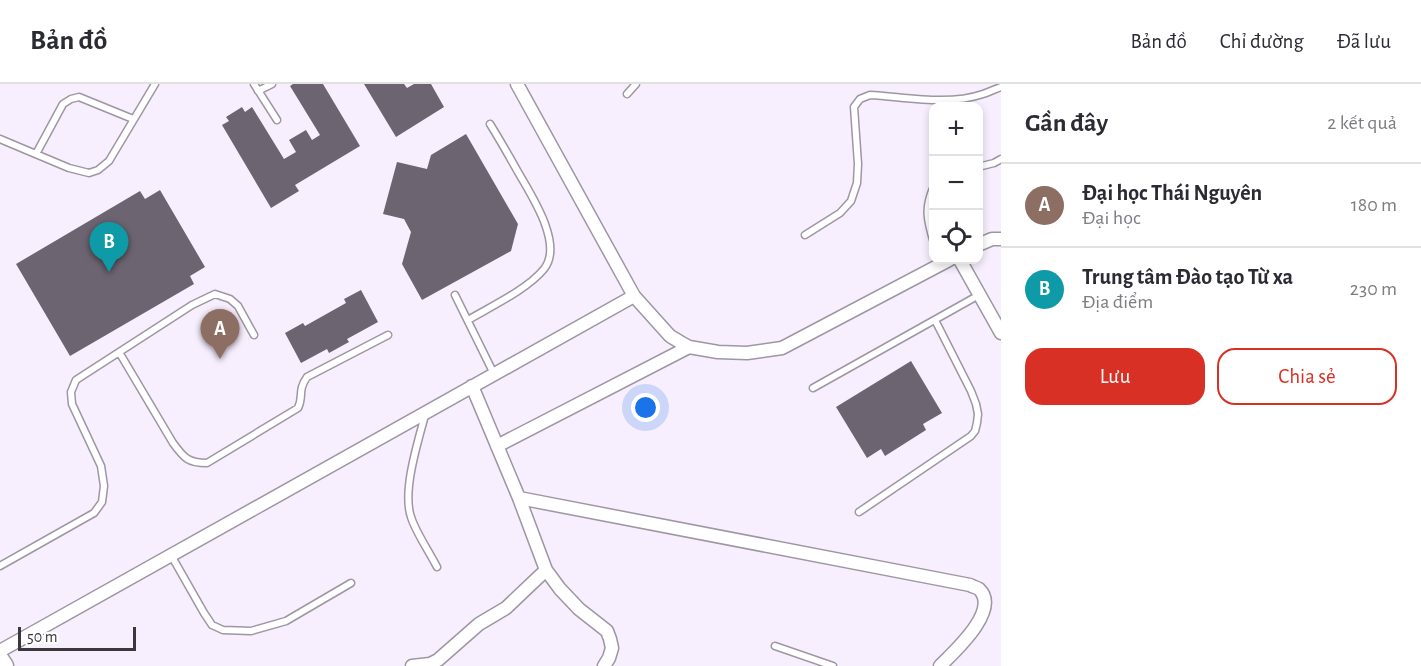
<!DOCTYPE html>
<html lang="vi">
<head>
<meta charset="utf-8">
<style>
  :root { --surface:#fff; --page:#f2f2f3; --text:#2b2b33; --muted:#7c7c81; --line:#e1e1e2; --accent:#d93025 }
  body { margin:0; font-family:"Alegreya Sans",sans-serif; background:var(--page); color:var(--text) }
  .controls { position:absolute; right:18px; top:18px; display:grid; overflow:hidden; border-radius:12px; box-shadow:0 3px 9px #0003 }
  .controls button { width:54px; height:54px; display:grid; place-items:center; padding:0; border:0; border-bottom:2px solid var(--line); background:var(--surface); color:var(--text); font:30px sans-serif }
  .scale { position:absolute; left:18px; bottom:15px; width:118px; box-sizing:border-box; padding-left:6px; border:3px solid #3b383d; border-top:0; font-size:16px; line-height:21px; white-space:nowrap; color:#3b383d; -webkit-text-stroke:4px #fff; paint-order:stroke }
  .you { position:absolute; left:646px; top:324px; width:21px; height:21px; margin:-15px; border:4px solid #fff; border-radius:50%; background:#1a73e8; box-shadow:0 0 0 9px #1a73e833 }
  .badge { display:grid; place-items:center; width:39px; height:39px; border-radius:50%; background:var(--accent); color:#fff; font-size:20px; font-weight:700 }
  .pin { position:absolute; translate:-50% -50px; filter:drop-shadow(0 2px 3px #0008) }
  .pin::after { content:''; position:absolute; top:32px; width:21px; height:18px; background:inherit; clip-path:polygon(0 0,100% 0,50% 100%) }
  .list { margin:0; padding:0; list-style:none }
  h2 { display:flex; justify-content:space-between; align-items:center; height:78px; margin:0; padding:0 24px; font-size:26px }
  h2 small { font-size:20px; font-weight:400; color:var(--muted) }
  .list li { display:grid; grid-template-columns:39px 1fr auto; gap:18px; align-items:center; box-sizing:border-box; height:84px; padding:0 24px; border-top:2px solid var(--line) }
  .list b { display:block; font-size:22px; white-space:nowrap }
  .list p { margin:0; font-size:20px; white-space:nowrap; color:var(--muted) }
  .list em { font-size:20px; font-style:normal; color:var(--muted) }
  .actions { display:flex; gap:12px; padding:18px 24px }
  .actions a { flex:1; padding:14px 0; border:2px solid var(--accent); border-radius:18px; text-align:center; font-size:21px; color:var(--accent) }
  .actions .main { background:var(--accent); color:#fff }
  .icon { flex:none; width:33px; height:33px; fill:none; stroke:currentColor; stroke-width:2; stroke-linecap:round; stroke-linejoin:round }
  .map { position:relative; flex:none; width:1001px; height:582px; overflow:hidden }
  header { display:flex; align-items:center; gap:36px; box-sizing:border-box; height:84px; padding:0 30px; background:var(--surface); border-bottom:2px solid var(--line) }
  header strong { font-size:28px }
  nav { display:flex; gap:33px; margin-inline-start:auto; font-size:21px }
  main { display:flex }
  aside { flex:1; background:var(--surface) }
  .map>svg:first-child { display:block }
  .building { fill:#6c6471 }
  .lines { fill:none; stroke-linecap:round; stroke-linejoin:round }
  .service-casing { stroke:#9f96a4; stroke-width:9 }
  .minor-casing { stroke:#9f96a4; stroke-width:15 }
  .secondary-casing { stroke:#9f96a4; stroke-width:21 }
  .service { stroke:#fff; stroke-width:6 }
  .minor { stroke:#fff; stroke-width:12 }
  .secondary { stroke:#fff; stroke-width:18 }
</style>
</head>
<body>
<header>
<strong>Bản đồ</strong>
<nav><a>Bản đồ</a><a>Chỉ đường</a><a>Đã lưu</a></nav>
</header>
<main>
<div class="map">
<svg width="1001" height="582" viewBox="0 0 1001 582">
  <rect width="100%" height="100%" fill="#f8effe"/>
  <path class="building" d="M293,0H323L360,62L295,101L299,107L271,124L222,41L229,37L226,33L242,23L245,28L252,23L284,75L296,68L289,56L306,46L312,56L320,51L290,2Z
    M364,0H404L407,4L414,0H431L444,23L396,53Z
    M466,50L518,140L511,167L422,216L402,180L411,148L404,135L383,130L397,78L427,85L431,71Z
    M160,106L205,183L190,192L194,200L70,272L16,180L140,107L145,115Z
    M361,206L378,238L347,255L349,258L329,269L327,265L301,279L285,249L303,239L305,242L346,219L344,215Z
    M911,277L942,329L923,340L926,346L885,372L881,365L867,374L836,323Z"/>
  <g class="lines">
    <g class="service-casing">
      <path id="service" d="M254,0L277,36
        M258,7L272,0
        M627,10L636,0
        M0,55L69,84L89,89L98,86L109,77L155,0
        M36,70L63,20L71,15L79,13L133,35
        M978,83L994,79L1001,75
        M934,102C924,124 927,136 934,159
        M805,151L840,129L851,117L857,99L858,80L854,23L860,15L870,11C906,13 948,22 983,10C989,8 995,5 1001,3
        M455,211L494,290
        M468,236C490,223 528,205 544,185C564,160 531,111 518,88C509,72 500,56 490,40
        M119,268L173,359C184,374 188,379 207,379L298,324C304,312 297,307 307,293L388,251
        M813,304L979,211
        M425,331C418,358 402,407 411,433C416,449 429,467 437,483
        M859,428L971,352L975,347L977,339L978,330L976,320L971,307L935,236
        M171,471L204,529L212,541L223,546L251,547L286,537L351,499
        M0,482L94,429L102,418L104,402L101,382L72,320L71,308L76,296L192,221L215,210L230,215L238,222L254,251
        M775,562L833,582"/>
    </g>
    <g class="minor-casing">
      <path id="minor" d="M978,161L992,155H1001
        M960,176L1001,249
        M634,212L670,252L680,258L689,263L718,268L747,269L782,264L949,176
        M472,302L519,414L546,486L560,505L579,525L607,547L610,555L612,564L609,574L604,582
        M497,362L689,263
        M519,414L970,501C973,503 976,503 979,505C1001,526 954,568 940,582
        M0,567L634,212L517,0
        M412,582L430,580L438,576L479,540L506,524L546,486"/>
    </g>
    <g class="secondary-casing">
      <path id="secondary" d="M0,576L4,582"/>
    </g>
    <use href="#service" class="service"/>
    <use href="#minor" class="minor"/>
    <use href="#secondary" class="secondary"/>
  </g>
</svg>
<div class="controls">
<button>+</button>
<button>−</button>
<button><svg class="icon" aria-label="locate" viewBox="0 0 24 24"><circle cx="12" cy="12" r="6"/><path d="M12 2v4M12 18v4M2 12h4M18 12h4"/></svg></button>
</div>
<div class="scale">50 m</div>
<div class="you"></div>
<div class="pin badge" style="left:220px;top:275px;background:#8d6e63">A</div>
<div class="pin badge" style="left:109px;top:188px;background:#0f9aa8">B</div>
</div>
<aside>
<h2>Gần đây<small>2 kết quả</small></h2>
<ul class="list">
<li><span class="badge" style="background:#8d6e63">A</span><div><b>Đại học Thái Nguyên</b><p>Đại học</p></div><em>180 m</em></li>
<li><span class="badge" style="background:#0f9aa8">B</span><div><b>Trung tâm Đào tạo Từ xa</b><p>Địa điểm</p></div><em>230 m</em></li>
</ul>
<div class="actions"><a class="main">Lưu</a><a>Chia sẻ</a></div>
</aside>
</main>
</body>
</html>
